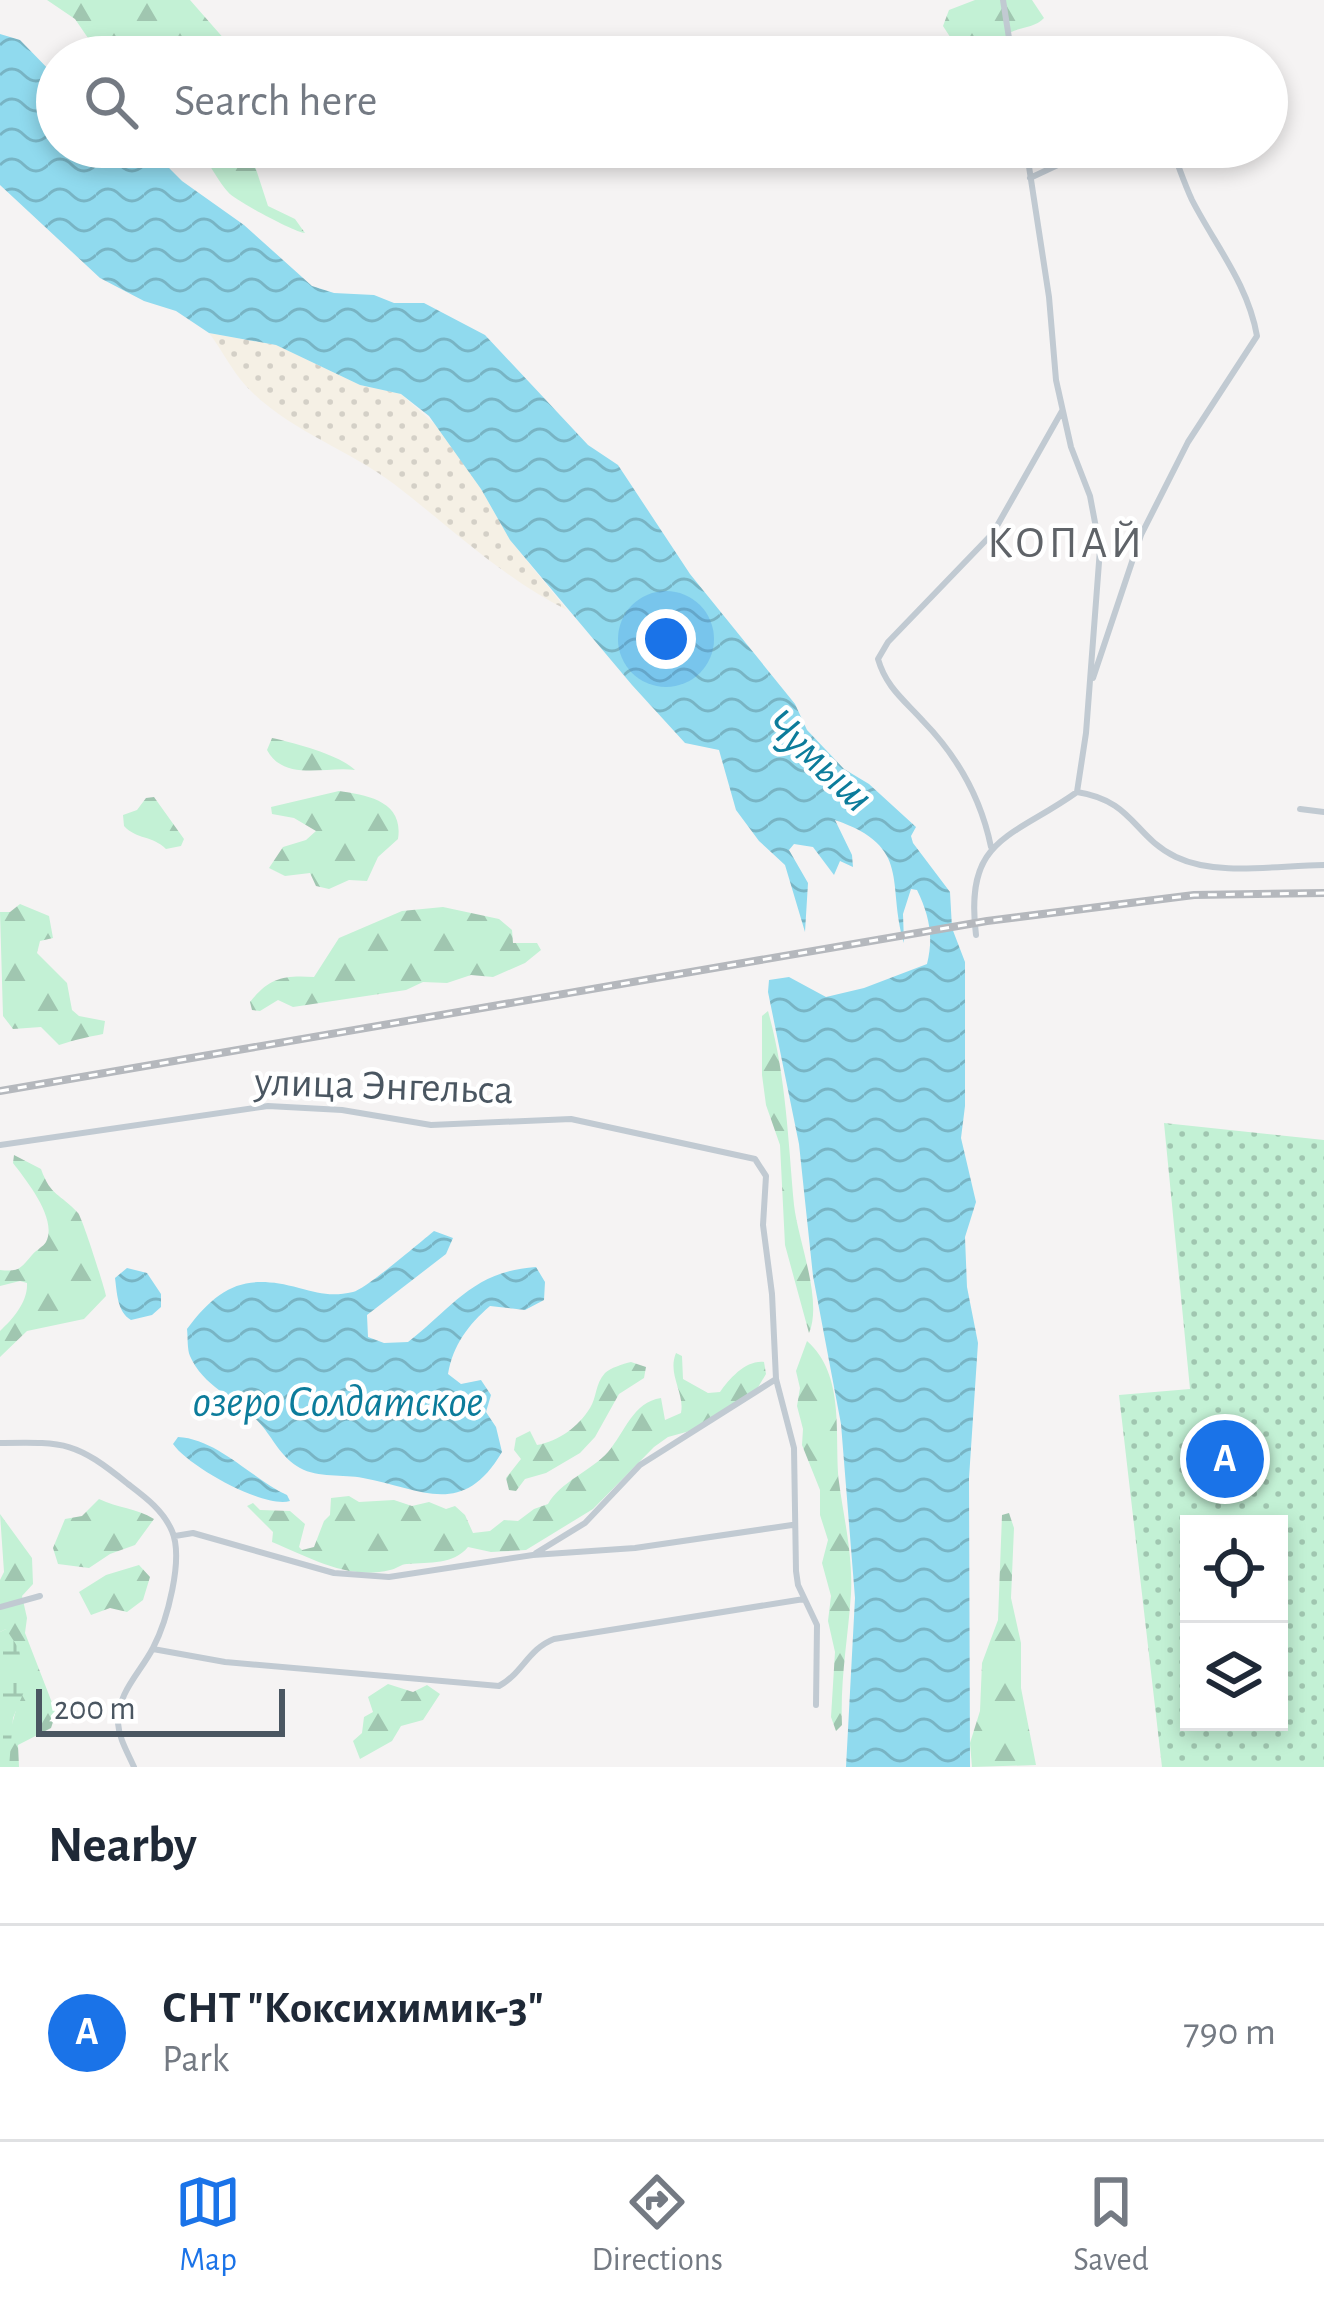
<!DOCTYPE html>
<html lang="en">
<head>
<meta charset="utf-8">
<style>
  :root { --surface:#fff; --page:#f6f6f7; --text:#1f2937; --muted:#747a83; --line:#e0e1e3; --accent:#1a73e8 }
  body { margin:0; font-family:"Alegreya Sans",sans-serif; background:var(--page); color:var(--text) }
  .controls { position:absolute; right:36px; bottom:36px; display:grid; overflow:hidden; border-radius:0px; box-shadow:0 6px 18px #0003 }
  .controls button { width:108px; height:108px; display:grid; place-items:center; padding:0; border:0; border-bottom:3px solid var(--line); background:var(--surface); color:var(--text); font:60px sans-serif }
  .scale { position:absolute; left:36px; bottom:30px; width:249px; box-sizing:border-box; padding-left:12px; border:6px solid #4a5661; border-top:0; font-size:33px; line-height:42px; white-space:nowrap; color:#4a5661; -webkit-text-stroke:9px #fff; paint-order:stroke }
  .you { position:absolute; left:666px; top:639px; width:42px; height:42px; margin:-30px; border:9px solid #fff; border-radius:50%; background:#1a73e8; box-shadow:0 0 0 18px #1a73e833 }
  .badge { display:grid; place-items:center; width:78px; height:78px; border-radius:50%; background:var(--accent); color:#fff; font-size:39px; font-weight:700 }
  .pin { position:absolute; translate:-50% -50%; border:6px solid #fff; box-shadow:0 3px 12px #0006 }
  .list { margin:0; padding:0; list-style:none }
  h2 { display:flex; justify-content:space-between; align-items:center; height:156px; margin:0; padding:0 48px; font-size:51px }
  h2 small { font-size:39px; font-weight:400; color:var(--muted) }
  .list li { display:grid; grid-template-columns:78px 1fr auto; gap:36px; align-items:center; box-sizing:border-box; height:216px; padding:0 48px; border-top:3px solid var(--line) }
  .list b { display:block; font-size:45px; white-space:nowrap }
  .list p { margin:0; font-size:39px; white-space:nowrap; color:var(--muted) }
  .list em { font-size:39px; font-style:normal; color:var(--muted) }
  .icon { flex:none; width:66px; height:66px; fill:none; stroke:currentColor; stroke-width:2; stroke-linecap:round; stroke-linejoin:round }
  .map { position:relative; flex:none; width:1324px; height:1767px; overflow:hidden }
  .search { position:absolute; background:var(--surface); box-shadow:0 6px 18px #0003; left:36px; right:36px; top:36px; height:132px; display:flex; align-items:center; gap:30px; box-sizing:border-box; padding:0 42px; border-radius:66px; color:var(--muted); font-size:45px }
  .sheet { height:372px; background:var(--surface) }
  nav { display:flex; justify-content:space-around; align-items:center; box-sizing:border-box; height:168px; border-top:3px solid var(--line); background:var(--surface); font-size:33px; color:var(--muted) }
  nav a { display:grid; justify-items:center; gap:6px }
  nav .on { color:var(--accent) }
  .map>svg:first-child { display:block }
  .green { fill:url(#green-dots); fill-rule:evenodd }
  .forest { fill:url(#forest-firs) }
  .wetland { fill:url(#wetland-marsh) }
  .sand { fill:url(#sand-dots) }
  .water { fill:url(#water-waves) }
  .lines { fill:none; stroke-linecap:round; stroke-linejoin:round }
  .minor { stroke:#c1cad2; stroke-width:6 }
  .rail-casing { stroke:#b5b8bd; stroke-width:8 }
  .rail { stroke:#fff; stroke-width:3; stroke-dasharray:9; stroke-linecap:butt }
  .labels { text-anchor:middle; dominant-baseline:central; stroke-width:9; stroke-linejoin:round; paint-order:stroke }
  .street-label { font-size:42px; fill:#4a5661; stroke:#fff }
  .neighbourhood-label { font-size:45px; letter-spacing:3px; fill:#5f6368; stroke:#fff }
  .water-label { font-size:45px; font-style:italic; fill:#0c7c9b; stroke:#fff }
</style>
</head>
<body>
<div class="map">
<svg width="1324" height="1767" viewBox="0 0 1324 1767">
  <defs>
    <pattern id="green-dots" width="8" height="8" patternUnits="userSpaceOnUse" patternTransform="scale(3)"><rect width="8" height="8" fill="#c3f1d5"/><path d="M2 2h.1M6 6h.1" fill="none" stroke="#a0c6b0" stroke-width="1.8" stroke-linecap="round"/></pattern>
    <pattern id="forest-firs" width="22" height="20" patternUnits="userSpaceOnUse" patternTransform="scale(3)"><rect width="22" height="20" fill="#c3f1d5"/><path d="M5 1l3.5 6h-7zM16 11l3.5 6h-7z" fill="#a0c6b0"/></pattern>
    <pattern id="wetland-marsh" width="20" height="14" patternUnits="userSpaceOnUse" patternTransform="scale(3)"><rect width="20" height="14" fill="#c3f1d5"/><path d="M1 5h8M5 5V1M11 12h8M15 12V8" fill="none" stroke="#a0c6b0"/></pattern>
    <pattern id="sand-dots" width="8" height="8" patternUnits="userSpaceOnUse" patternTransform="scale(3)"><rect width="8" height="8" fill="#f5f0e5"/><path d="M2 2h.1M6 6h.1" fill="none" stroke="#d4d0c7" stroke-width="1.8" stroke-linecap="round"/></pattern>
    <pattern id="water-waves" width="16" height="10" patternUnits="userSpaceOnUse" patternTransform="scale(3)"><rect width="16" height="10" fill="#90daee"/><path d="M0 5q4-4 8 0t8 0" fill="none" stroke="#78b4c4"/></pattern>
  </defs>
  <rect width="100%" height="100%" fill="#f5f3f3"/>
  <path class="green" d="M1164,1123L1324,1140V1767H1162L1119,1395L1190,1389ZM1189,1524H1279V1722H1189Z"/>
  <path class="forest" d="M47,0H190L240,57H101L75,19Z
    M975,0H1032L1044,18C1033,30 1014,26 1005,37L1011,57H963L943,26L949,10Z
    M877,36L930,57H763L768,49L824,50L836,55L854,42Z
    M190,147H254L253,160L268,206L295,219L305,233C296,233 234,200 228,192C214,176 210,159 190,147Z
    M272,738C295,743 340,755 355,770C326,766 284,782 267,750Z
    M339,791C367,795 404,801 398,839L378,857L367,881L349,880L329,889L316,886L310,873L285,876L269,868L283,847L306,840L316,831L294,818L272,814L271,807Z
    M154,797L184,839L181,846L166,849C152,835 137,840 124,826L123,815L137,810L146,798Z
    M20,904L49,916L53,938L40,941L37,953L67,983L72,1010L79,1016L105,1021L103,1034C87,1037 75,1040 59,1045L41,1027L13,1029L3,1016L0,912H10Z
    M443,907L499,919L512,930L513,943H537L541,950L525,963L493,977L471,975L447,983L423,982L406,990L293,1007L278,1000L260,1011L252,1010L250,1002C269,978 283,975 314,977L339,938L402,911Z
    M768,1011C786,1075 788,1139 794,1205C798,1240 823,1301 809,1333L785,1245L780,1145L766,1105L762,1075V1016Z
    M14,1155L41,1169C51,1197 60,1193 78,1213C82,1217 105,1289 106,1296L84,1319L27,1331L0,1357V1331C13,1319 28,1302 27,1283L20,1281L0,1286V1270C19,1272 20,1269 32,1255C35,1251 44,1246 46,1242C58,1219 26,1180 13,1163Z
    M807,1341C846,1375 834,1436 839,1482C844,1520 853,1555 851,1594C848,1638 840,1680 842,1725L836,1731L831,1717L835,1652L828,1621L831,1596L822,1563L828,1540L820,1515V1490L802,1445L803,1429L797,1406L800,1388L796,1371Z
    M676,1353L682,1356L683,1379L708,1393L720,1392C730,1378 746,1360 764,1362L766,1374L757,1389L697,1429L668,1437L654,1447L593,1509L526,1550L491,1552L468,1547C453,1565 430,1562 407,1564C401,1564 396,1569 390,1570C348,1581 307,1556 272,1542L273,1532L247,1506L253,1503L260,1510L290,1511L305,1524L299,1547L302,1550L314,1547L324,1521L330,1515L331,1498L349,1496L359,1502L394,1500L412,1506L429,1502L446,1509L455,1506L465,1515L473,1533L490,1531L504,1520L518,1521L534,1509L548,1504C560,1482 591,1471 608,1452C625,1432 633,1402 661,1398L665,1420L681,1413C685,1393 667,1374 676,1353Z
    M631,1362L646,1367L644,1378L619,1394L595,1437L580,1453L546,1473L525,1479L516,1491L509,1490L506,1478L521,1459L514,1450L516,1438L530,1431L537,1445C559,1441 578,1427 590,1408C597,1397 595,1384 605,1373C610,1368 623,1364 631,1362Z
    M99,1499C118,1508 136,1508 154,1519L135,1545L110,1554L89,1568L58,1564L53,1548L65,1519L82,1516Z
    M1009,1513L1014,1528L1011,1598L1021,1643V1688L1036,1765L972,1767L970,1743L980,1711L982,1663L998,1620L1002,1515Z
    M0,1514L32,1558L33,1584L22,1596L27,1618L25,1633L56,1713L51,1728L18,1745L19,1767H9V1735L16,1710L6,1629L0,1632V1580L4,1572Z
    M139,1565L150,1577L143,1600L127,1612L110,1608L91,1615L79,1592L106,1575Z
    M388,1684L413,1692L427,1685L440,1694L423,1720L401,1726L392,1741L360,1759L353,1741L362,1733L364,1717L373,1712L368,1697Z"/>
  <path class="wetland" d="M6,1629L19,1649L25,1689L13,1718L9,1767H0V1632Z"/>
  <path class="sand" d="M209,333L276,345L360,385L401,394L439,428L481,489L510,540L567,610C504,579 450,527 394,484C348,449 287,430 246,386C232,371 222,350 209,333Z"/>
  <path class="water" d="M0,34L20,40L57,78V147H148L182,181L244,225L312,286L334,293L374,295L394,303H424L485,335L588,445L618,465L690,574L795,704L807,730L844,769L869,784L916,827L911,836L913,843L950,892L952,928L965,962V1106L961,1138L976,1202L965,1237L967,1287L978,1343L969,1478L970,1767H846L855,1598L841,1424L813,1276L799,1144L768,992L769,980L789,977L826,997L864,988L927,964C934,936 929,915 917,890L911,889L903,914L904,943C886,883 913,847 835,820L852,855L853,867L840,861L834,875L813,847L794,844L789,850L808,883L805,932L785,865L759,841L736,810L719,750L685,743L632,685L510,540L481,489L429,416L401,394L360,385L276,345L209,333L176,311L144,301L100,278L0,185Z
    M434,1231L453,1238L446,1254L367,1315L368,1337L384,1343L408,1342C453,1307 473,1271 536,1267L545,1282L544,1300L525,1310L490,1306C468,1325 453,1345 448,1374L461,1384L481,1380L491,1395L486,1412L496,1427L502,1452C462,1520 420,1488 363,1478C343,1474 318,1478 300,1468C282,1458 275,1442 263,1427C242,1400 204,1389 190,1356C187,1349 188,1337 187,1329C219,1286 245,1273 299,1288C319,1293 331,1297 353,1292C366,1289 419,1243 434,1231Z
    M127,1268L147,1273L161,1294V1307L152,1315L131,1320C117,1312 117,1292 115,1278Z
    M178,1437C218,1439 252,1479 287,1495L290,1501C265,1509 189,1467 173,1444Z"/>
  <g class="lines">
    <path class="minor" d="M1003,0L1012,57
      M1026,147L1049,297L1056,380L1071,447L1090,496L1100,549L1086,733L1077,792
      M1030,178L1096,147
      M1093,678L1141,535L1188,442L1257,336C1248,284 1215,245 1192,200C1184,183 1178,164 1171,147
      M1300,809L1324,812
      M991,847C981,798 958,757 923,721C904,700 886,687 878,659L888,642L993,533L1062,411
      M976,935C964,837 1011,839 1077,792C1134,801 1133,836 1176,857C1218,877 1279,865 1324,865
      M0,1145L268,1106L342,1110L431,1125L571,1119L755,1159L766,1176L763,1225L772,1294L776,1379L794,1448L796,1571L798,1585L817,1625L816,1705
      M0,1443C65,1442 75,1441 128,1484C145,1497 163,1510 172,1531C184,1559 167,1621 153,1648C140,1673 117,1693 118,1723C119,1739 128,1753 134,1767
      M175,1536L193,1533L334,1573L389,1577L533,1555L635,1548L792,1525
      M536,1553L585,1523L640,1465L776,1379
      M0,1607L40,1596
      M153,1649L225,1662L499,1686C522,1674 528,1649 554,1639L804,1599"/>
    <g class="rail-casing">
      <path id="rail" d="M0,1091L987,921L1194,895L1324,893"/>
    </g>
    <use href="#rail" class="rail"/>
  </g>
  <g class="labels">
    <g class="street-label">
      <text transform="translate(384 1086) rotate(2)">улица Энгельса</text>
    </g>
    <g class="neighbourhood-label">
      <text x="1066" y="543">КОПАЙ</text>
    </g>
    <g class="water-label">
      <text transform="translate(819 761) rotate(43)">Чумыш</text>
      <text x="338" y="1402">озеро Солдатское</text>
    </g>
  </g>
</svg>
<div class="controls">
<button><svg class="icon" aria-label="locate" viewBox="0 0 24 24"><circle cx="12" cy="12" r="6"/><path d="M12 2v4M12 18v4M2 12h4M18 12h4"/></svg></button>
<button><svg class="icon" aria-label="layers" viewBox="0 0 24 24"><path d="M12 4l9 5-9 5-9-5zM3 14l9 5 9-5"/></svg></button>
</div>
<div class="scale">200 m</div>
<div class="you"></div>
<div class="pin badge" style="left:1225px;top:1459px">A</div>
<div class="search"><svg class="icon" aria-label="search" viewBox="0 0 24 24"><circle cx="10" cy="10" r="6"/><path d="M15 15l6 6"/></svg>Search here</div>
</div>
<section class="sheet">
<h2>Nearby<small></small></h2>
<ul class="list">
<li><span class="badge">A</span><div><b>СНТ &quot;Коксихимик-3&quot;</b><p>Park</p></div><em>790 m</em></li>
</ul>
</section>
<nav>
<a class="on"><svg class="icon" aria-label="map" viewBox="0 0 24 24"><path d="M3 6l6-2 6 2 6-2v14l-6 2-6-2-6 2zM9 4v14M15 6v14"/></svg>Map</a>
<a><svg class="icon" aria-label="directions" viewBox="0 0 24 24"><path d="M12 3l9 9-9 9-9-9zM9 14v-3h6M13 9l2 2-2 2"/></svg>Directions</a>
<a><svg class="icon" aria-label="saved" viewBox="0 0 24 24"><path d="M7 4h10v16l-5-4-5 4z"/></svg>Saved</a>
</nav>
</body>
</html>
